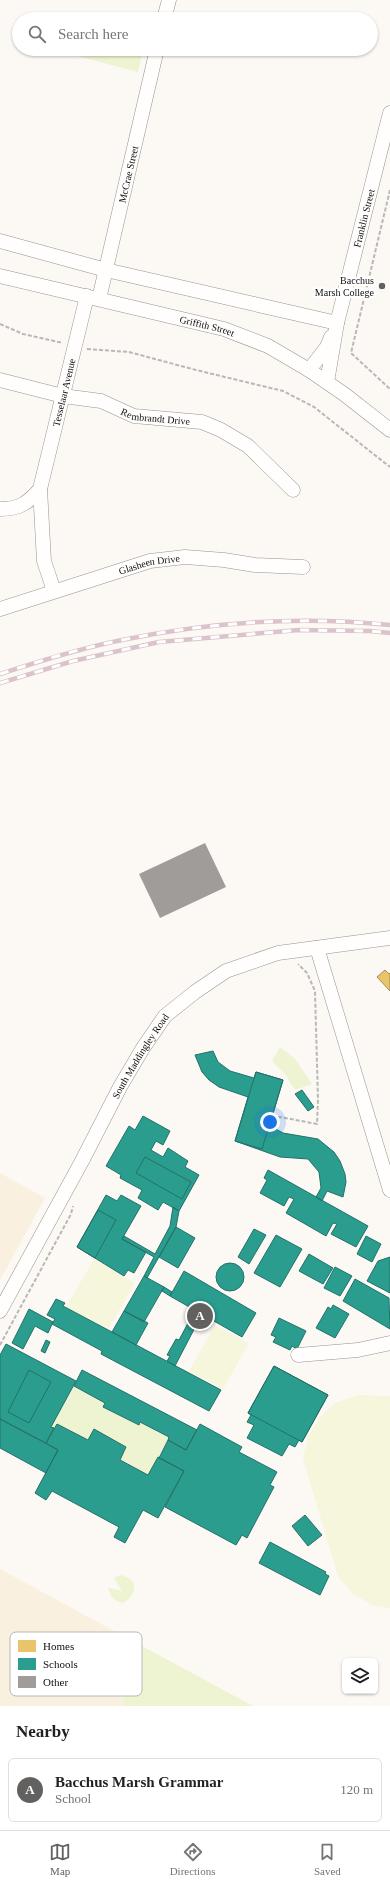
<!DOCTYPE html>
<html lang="en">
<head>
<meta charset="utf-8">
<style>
  :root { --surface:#fff; --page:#f2f2f2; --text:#202124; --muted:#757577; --line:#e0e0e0; --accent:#62615f }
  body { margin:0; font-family:Georgia,serif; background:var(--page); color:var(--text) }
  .controls { position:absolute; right:12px; bottom:12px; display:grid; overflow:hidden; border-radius:6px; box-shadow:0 1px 3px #0004 }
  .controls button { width:36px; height:36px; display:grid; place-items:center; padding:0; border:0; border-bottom:1px solid var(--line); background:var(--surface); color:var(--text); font:20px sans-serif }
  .you { position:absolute; left:270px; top:1122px; width:14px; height:14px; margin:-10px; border:3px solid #fff; border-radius:50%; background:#1a73e8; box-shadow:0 0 0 6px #1a73e833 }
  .badge { display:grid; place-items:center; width:26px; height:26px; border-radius:50%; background:var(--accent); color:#fff; font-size:13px; font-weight:700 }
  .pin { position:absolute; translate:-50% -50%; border:2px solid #fff; box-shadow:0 1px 4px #0006 }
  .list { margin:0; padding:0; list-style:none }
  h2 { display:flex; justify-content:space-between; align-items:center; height:52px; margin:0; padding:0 16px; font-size:17px }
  h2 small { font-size:13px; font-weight:400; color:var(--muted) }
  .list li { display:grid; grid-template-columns:26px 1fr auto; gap:12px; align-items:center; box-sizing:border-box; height:64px; margin:0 8px 8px; padding:0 8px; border:1px solid var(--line); border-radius:6px }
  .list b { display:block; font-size:15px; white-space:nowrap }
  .list p { margin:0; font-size:13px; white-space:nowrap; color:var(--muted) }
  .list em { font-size:13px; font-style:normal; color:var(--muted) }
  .icon { flex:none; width:22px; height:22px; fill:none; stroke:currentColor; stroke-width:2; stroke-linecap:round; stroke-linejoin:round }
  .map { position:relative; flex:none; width:390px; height:1706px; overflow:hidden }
  .search { position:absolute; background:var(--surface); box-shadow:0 1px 3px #0004; left:12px; right:12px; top:12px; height:44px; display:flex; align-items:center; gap:10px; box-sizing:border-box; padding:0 14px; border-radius:22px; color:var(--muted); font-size:15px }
  .sheet { height:124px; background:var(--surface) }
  nav { display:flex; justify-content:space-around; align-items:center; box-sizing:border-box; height:56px; border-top:1px solid var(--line); background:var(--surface); font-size:11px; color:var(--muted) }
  nav a { display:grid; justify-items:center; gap:2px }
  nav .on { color:var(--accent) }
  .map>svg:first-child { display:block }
  .farmland { fill:#faf0df }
  .green { fill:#eef3d1 }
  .pitch { fill:#f6f6dc }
  .homes { fill:#e9c46a; stroke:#a88e4f }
  .schools { fill:#2a9d8f; stroke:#227269 }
  .building { fill:#a09c99 }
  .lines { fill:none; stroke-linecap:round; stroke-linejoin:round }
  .minor-casing { stroke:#969492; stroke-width:15 }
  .path { stroke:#b9b8b8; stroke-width:2; stroke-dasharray:4 2; stroke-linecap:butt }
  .minor { stroke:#fffefd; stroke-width:14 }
  .rail-casing { stroke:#dac3ca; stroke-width:4.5 }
  .rail { stroke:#fff; stroke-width:3; stroke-dasharray:9; stroke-linecap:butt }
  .poi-dot { fill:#62615f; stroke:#fff; stroke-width:1.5 }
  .labels { text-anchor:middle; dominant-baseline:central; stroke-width:4; stroke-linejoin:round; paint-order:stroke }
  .street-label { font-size:10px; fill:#0f0f0f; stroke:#fff }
  .poi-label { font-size:10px; fill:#0f0f0f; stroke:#fff; text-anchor:end }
  .key { fill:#fff; stroke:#b7b7b7; stroke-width:1 }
  .key-label { font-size:11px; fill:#0f0f0f }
</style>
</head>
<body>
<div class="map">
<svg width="390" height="1706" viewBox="0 0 390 1706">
  <rect width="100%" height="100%" fill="#fcf8f4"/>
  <path class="farmland" d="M0,1173L45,1198L0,1280Z
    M0,1569L127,1638L123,1706H0Z"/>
  <path class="green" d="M51,49H143L138,72Z
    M280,1047L295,1059L312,1084L295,1090L284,1073L272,1061Z
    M74,1386L105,1403L103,1407L138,1425L140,1422L169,1437L148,1475L120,1460L126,1447L94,1430L88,1440L57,1424L54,1428L51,1427Z
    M122,1575L129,1578L134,1583C135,1593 131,1598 123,1603C114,1601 111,1597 108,1588L122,1591L114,1578Z
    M127,1638L253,1706H123Z"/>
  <path class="pitch" d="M94,1259L135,1283L108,1330L66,1307Z
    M215,1325L249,1343L223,1389L189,1371Z
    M357,1395L390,1396V1608L374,1606L352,1593L338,1577L303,1458L308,1436L320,1417L335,1403Z"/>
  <path class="homes" d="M385,970L389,974L390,973V991L377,977Z"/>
  <path class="schools" d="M213,1051L218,1062L230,1071L254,1078L256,1072L283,1080L270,1124L274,1128L283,1133L318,1139L334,1152L340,1161L345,1174L346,1182L343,1197L327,1191L322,1201L316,1197L321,1188L319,1172L308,1159L280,1157L235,1141L248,1097L219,1087L209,1080L202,1072L195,1055Z
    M256,1072L283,1080L262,1149L235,1141Z
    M302,1090L314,1107L308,1111L295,1094Z
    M143,1116L170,1131L163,1145L156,1141L151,1150L163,1157L168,1148L188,1161L185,1167L199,1175L179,1211L163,1202L158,1210L138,1198L142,1190L120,1178L121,1175L106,1166L129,1126L135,1130Z
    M145,1157L191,1182L182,1199L136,1173Z
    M268,1170L368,1226L356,1247L331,1234L337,1224L333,1223L326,1236L286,1213L294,1199L289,1197L284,1206L260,1193L267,1180L264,1178Z
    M106,1195L117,1201L121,1195L141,1206L122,1239L146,1252L134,1273L128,1270L124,1276L77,1247Z
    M173,1207L179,1211L176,1227L147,1278L144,1276L154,1257L122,1239L124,1236L155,1254L170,1226Z
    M98,1210L116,1220L95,1258L77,1247Z
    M176,1227L195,1238L178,1268L159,1257Z
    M254,1229L266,1235L249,1264L238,1257Z
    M276,1235L302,1249L280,1287L254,1273Z
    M366,1236L381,1244L372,1262L357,1254Z
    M309,1254L333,1268L323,1284L299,1271Z
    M390,1257V1293L367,1281L378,1261Z
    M216 1277a14 14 0 1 1 28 0a14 14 0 1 1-28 0Z
    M335,1267L352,1276L340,1296L324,1288Z
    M184,1271L256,1313L242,1337L170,1296Z
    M144,1276L164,1287L144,1322L124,1311Z
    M355,1279L389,1298L390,1329L343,1301Z
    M164,1287L172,1292L170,1296L162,1291Z
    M56,1299L65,1303L63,1306L221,1390L209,1411L101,1354L102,1351L52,1324L55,1319L47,1315Z
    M333,1305L349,1314L335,1338L316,1328L328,1307L331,1309Z
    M29,1309L53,1322L48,1333L35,1326L23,1349L12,1343Z
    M195,1310L202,1314L175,1366L167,1361L170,1356L167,1355L176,1339L179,1340Z
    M124,1311L148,1323L136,1345L112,1332Z
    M279,1318L306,1331L297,1349L292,1346L290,1350L273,1342L276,1337L271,1335Z
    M46,1340L50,1342L45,1353L41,1351Z
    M6,1344L76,1381L51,1427L54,1428L46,1443L0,1419V1355Z
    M274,1366L328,1395L302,1442L299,1440L295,1447L289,1444L282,1456L247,1438L254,1425L247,1422L251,1415L248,1413Z
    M274,1366L328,1395L302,1442L248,1413Z
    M29,1370L51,1382L29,1423L8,1412Z
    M82,1370L197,1430L186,1450L168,1440L169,1437L140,1422L139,1425L103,1407L105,1403L74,1386Z
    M0,1419L58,1450L46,1473L0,1448Z
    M57,1424L88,1440L94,1429L126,1447L120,1460L148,1475L158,1457L184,1471L158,1518L143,1510L125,1543L114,1537L119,1527L52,1491L46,1500L35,1493L58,1450L46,1443Z
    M200,1424L242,1447L239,1452L277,1472L270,1485L274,1487L247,1538L242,1535L236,1545L165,1507L184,1471L159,1458L168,1440L186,1450Z
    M305,1515L322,1535L308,1546L292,1526Z
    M270,1542L326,1572L325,1574L329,1576L320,1595L259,1563Z"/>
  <path class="building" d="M205,843L226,887L160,918L139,874Z"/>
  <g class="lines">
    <g class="minor-casing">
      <g id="minor">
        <path d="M164,19L169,0"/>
        <path d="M0,241L106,270L337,323"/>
        <path id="s1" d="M0,276L224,329L268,346L309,370L344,394L390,430"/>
        <path id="s2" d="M99,299L157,49"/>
        <path d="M309,370L327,347L331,337"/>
        <path id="s3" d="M0,380L63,396L101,401L134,416L202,422L221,430L248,446L293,490"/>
        <path id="s4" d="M327,382L337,323L390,113"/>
        <path d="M40,489L44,561L54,591"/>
        <path id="s5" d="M0,509C20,509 28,503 40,489L87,296"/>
        <path id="s6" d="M0,609L150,561L185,557L224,560L255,565L303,567"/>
        <path d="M317,948L390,1190"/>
        <path id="s7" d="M0,1311L82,1161L120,1087L143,1048L165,1016L195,992L226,971L278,953L390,938"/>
        <path d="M298,1355L358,1350L390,1343"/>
      </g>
    </g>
    <path class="path" d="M390,190L351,353L390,389
      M0,324L23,334L63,343
      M87,349L129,352L196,370L283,391L314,407L390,467
      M272,1118L280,1117L317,1124L318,1100L315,991L307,973L298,964
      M0,1345L71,1214L73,1206"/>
    <use href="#minor" class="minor"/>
    <g class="rail-casing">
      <path id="rail" d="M0,674C40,661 81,648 122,640C209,622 302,616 390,625
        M0,683L73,661L159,642L299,630L370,631L390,633"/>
    </g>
    <use href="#rail" class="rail"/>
  </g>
  <circle class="poi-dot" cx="382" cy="286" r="4"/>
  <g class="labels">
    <g class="street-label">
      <text stroke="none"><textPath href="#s2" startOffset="128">McCrae Street</textPath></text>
      <text stroke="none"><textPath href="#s4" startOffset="168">Franklin Street</textPath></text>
      <text stroke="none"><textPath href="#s1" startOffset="213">Griffith Street</textPath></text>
      <text stroke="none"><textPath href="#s5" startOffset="146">Tesselaar Avenue</textPath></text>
      <text stroke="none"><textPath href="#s3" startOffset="161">Rembrandt Drive</textPath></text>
      <text stroke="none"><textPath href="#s6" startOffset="156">Glasheen Drive</textPath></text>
      <text stroke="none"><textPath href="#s7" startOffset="291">South Maddingley Road</textPath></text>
    </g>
    <g class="poi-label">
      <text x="374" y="280">Bacchus<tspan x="374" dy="12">Marsh College</tspan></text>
    </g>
  </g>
  <rect x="10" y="1632" width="132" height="64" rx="6" class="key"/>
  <rect x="18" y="1640" width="18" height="12" fill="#e9c46a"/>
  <rect x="18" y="1658" width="18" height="12" fill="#2a9d8f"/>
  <rect x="18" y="1676" width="18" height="12" fill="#a09c99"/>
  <g class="key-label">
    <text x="43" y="1650">Homes</text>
    <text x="43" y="1668">Schools</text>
    <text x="43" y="1686">Other</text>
  </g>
</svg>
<div class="controls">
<button><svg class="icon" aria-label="layers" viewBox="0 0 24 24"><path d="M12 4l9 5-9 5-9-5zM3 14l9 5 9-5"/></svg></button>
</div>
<div class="you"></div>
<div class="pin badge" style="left:200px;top:1316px">A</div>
<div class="search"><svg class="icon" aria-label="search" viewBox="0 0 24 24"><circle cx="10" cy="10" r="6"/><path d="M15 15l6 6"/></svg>Search here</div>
</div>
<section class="sheet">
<h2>Nearby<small></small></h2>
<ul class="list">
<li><span class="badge">A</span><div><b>Bacchus Marsh Grammar</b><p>School</p></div><em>120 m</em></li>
</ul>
</section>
<nav>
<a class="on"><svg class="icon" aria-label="map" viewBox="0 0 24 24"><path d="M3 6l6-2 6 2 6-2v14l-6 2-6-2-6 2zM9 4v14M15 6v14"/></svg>Map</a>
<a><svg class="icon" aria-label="directions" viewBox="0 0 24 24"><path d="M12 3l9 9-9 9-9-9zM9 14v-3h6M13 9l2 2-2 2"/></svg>Directions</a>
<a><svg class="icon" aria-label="saved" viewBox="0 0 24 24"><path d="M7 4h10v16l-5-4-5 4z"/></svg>Saved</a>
</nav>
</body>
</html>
